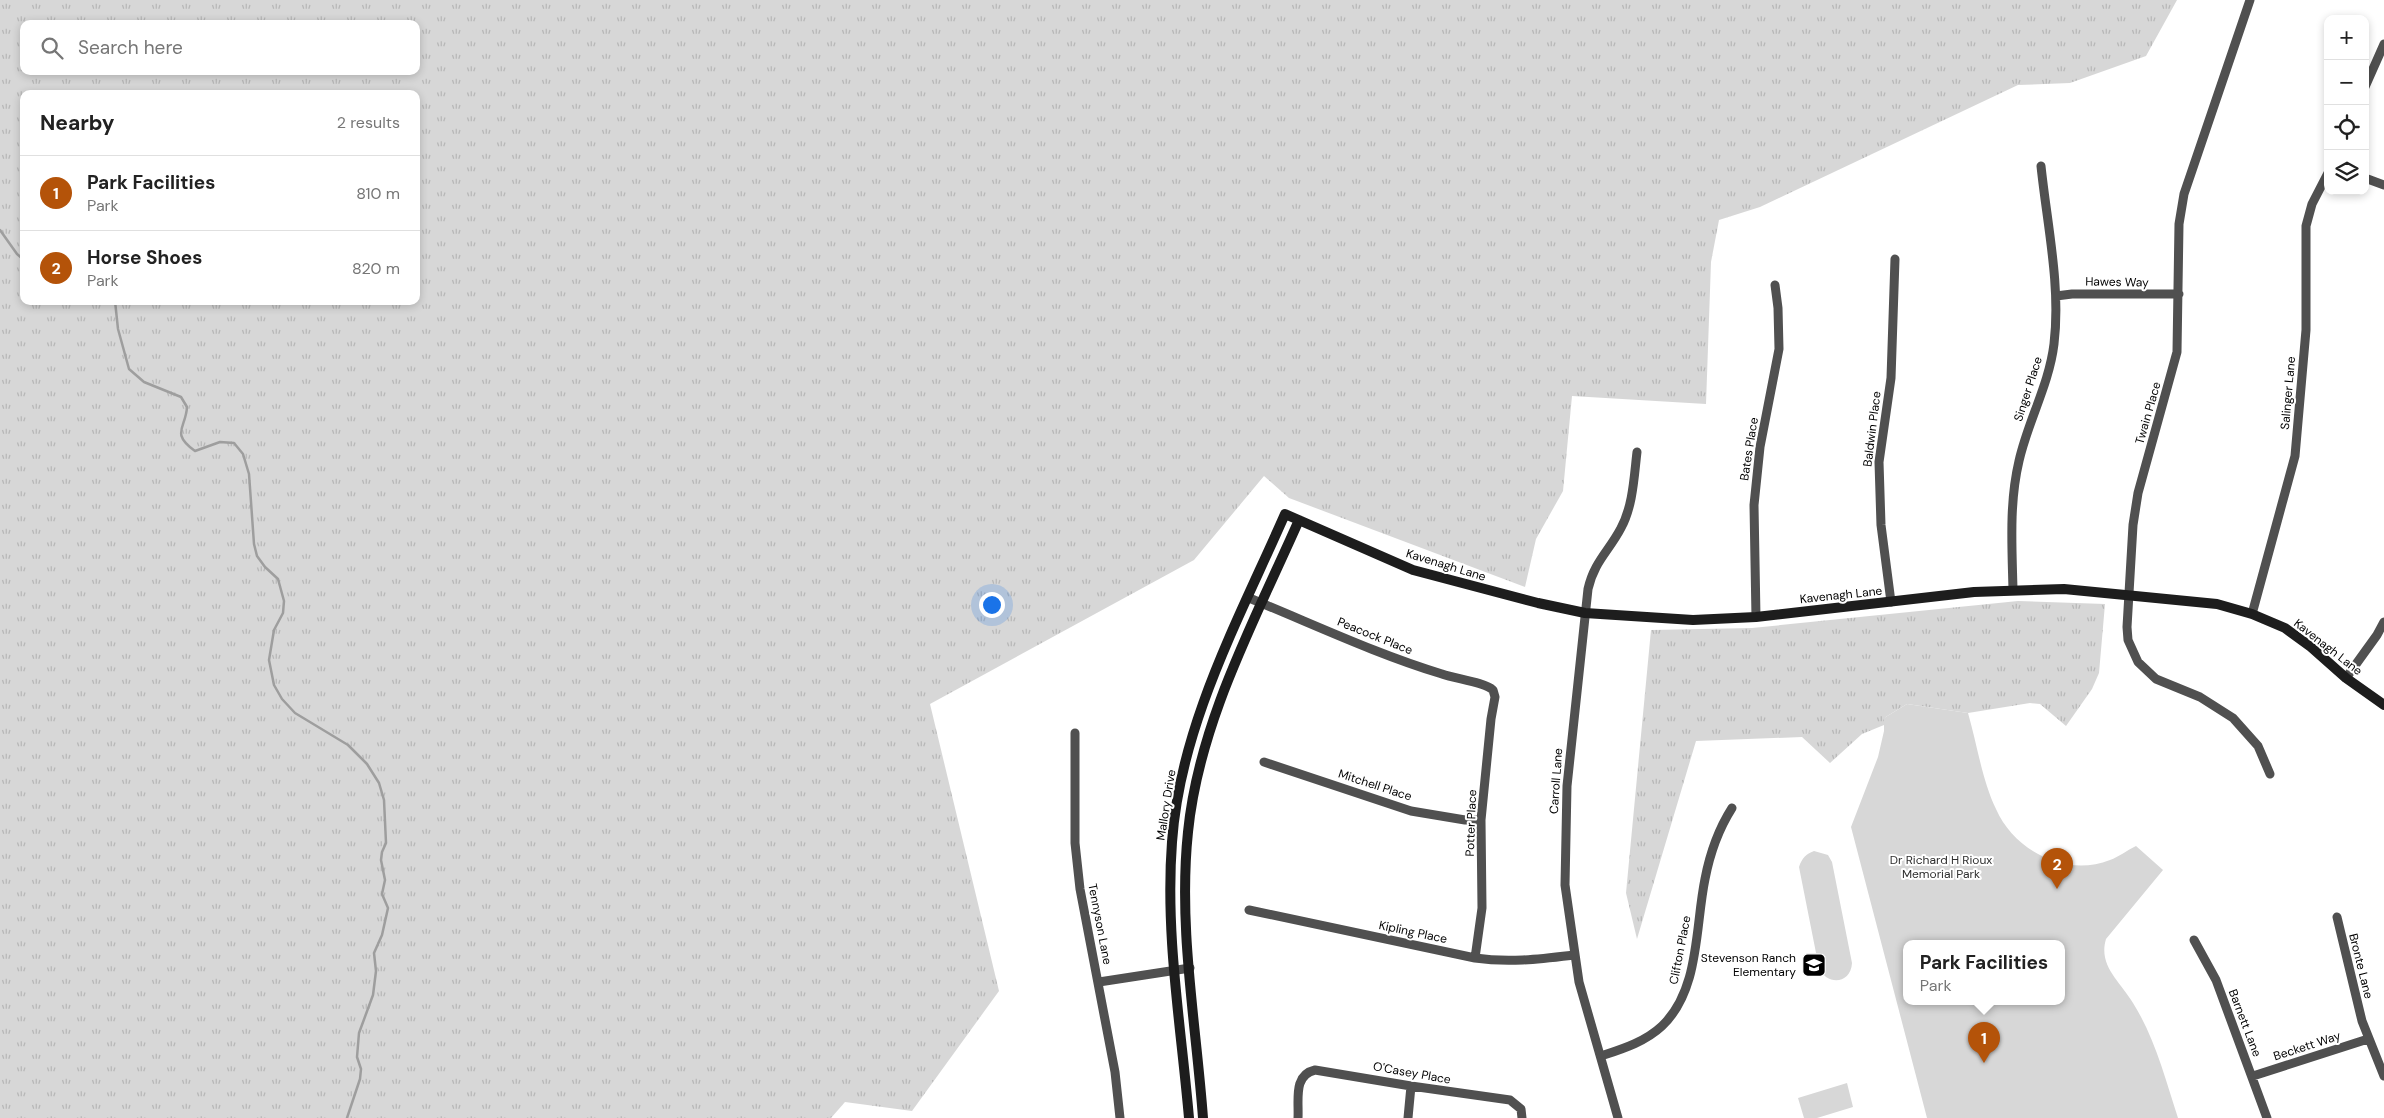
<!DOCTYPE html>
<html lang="en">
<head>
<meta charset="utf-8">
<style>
  :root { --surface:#fff; --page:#f6f6f6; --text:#222; --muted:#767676; --line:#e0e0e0; --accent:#b45309 }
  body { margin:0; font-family:"DM Sans",sans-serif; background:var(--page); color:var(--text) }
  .controls { position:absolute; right:15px; top:15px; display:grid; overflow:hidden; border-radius:10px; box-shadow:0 2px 8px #0003 }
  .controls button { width:45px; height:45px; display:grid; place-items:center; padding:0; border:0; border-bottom:1px solid var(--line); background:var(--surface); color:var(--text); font:25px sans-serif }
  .you { position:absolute; left:991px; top:604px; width:18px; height:18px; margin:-12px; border:4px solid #fff; border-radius:50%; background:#1a73e8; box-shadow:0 0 0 8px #1a73e833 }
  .badge { display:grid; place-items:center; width:32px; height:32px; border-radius:50%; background:var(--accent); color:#fff; font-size:16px; font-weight:700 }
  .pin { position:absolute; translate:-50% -41px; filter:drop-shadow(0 1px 2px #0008) }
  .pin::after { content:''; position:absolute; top:26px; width:18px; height:15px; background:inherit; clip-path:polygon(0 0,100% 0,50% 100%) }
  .popup { position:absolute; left:1903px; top:940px; width:162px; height:65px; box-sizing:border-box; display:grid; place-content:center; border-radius:10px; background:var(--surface); filter:drop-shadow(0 1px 4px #0005); font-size:16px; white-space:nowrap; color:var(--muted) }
  .popup b { font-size:19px; color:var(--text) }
  .popup::after { content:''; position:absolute; left:50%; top:100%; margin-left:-10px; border:10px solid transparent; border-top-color:var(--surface) }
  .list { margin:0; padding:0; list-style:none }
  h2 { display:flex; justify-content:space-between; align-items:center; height:65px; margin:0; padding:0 20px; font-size:21px }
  h2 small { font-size:16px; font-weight:400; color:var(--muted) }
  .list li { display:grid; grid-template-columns:32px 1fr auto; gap:15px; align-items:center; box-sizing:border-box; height:75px; padding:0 20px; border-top:1px solid var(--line) }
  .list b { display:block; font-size:19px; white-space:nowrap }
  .list p { margin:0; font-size:16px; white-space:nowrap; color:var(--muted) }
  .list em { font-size:16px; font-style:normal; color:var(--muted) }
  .icon { flex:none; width:28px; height:28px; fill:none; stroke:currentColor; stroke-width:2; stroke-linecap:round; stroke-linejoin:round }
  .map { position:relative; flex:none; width:2384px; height:1118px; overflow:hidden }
  .search { position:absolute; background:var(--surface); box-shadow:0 2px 8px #0003; left:20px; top:20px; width:400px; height:55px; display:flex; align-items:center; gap:12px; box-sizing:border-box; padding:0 18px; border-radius:10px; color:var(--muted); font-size:19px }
  .panel { position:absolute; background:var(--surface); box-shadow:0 2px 8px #0003; left:20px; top:90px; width:400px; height:215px; border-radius:10px }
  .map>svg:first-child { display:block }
  .grass { fill:url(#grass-tufts); fill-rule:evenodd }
  .park { fill:#d7d7d7; fill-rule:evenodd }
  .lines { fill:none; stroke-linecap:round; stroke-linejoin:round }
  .stream { stroke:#9e9e9e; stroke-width:2.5 }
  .street { stroke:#505050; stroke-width:9 }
  .secondary { stroke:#1d1d1d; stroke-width:10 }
  .labels { text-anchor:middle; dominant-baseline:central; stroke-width:4; stroke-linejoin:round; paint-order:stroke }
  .street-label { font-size:12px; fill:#000; stroke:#fff }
  .park-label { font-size:12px; fill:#2e2e2e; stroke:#fff }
  .poi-label { font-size:12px; fill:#000; stroke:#fff; text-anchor:end }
</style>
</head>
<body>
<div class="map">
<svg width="2384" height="1118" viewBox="0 0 2384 1118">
  <defs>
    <pattern id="grass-tufts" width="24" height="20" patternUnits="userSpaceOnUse" patternTransform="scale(1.25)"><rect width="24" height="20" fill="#d7d7d7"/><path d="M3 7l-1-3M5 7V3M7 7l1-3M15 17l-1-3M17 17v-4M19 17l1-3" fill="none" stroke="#b7b7b7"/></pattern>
  </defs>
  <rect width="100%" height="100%" fill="#fff"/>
  <path class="grass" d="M0,0H2177L2146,56L2070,83L2018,85L1760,207L1719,220L1711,262L1706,404L1572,396L1563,491L1536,539L1525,587L1289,498L1264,476L1194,560L930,704L999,991L912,1111L845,1102L831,1118H0ZM24,24H416V71H24ZM24,94H416V301H24Z
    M2018,601L2105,604L2099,673L2092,689L2066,726L2040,704L2030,703L1968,713L1907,704L1884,718V725L1862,734L1830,763L1802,737L1696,741L1637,939L1626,893L1651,630L1752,628Z"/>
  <path class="park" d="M1907,704L1968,713C1977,744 1982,780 1996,809C2014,850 2065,878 2110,860C2119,857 2127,850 2136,846L2163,870L2106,939C2098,966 2120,981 2133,1003C2155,1038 2165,1078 2178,1118H1927L1851,827L1878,757L1884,731V718ZM2062,944V1002H1906V944Z
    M1814,851L1828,855L1832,862L1852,963C1851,984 1827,986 1819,968L1799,867C1802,858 1806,854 1814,851Z
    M1847,1083L1853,1107L1817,1118H1804L1798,1098Z"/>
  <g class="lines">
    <path class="stream" d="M0,230L17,254L24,260
      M115,301L118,329L129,369L144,382L181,397L187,407C186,428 170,433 195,451L220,442L234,443L243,454L249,474L254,544L257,556L265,567L278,579L284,601L283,613L274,630L269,660L274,685L282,699L295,713L348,745L367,764L379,783L384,800L386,843L382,852L381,860L385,880L382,894L388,908L382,935L374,953L376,971L373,995L359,1033L357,1057L361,1069L360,1079L347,1118"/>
    <path class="street" d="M2250,0L2184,194L2179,224L2177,352L2138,493L2133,525L2127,627L2128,640L2138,662L2156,679L2200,697L2233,718L2258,746L2270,774
      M2365,87L2384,44
      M2365,178L2384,185
      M2056,296L2072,294H2179
      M2013,590C2012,547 2009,503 2019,461C2028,421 2049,385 2054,344C2061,286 2047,224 2041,166
      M1249,598C1313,624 1376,654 1442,674C1456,679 1484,682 1493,690L1495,697L1491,719L1481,820L1482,908L1475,958
      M1891,602L1881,525L1879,462L1891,378L1895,259
      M2252,614L2295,456L2306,330V226L2312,204L2328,173
      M1756,617L1754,505L1760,447L1779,349L1778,308L1775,285
      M2346,678L2377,635L2384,622
      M1075,733V843L1080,889L1115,1072L1120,1118
      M1264,762L1411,811L1465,820H1481
      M1249,910L1475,958C1509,963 1540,959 1574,955
      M2337,917L2362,1021L2384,1076
      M2194,940L2216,980L2267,1118
      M1099,982L1190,968
      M1601,1056C1622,1049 1645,1042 1662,1026C1700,990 1695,927 1705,879C1710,853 1718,830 1732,808
      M2253,1076L2368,1039
      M1298,1118C1299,1100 1293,1075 1315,1070L1411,1086L1510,1100L1521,1109L1522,1118
      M1408,1118L1411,1086
      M1618,1118L1579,982L1565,885L1567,786L1588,589C1594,562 1609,551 1621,528C1633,506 1634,477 1637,452"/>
    <path class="secondary" d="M1189,1118C1181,1026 1165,934 1172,842C1180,726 1239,619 1285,514L1413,570L1538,603L1585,613L1693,620L1756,617L1974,592L2064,589L2217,604L2252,614L2285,628L2311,647L2346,678L2384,705
      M1203,1118C1196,1023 1178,927 1188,832C1199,722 1255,620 1299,520"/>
  </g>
  <defs>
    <g id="school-square" transform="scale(1.25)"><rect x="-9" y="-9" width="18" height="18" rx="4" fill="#000" stroke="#fff"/><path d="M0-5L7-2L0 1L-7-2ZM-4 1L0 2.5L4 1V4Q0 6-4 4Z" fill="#fff"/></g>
  </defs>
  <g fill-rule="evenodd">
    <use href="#school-square" x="1814" y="965"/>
  </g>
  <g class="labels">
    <g class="street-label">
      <text transform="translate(2117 282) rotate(1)">Hawes Way</text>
      <text transform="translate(2028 389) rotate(-72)">Singer Place</text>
      <text transform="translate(2288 393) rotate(-85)">Salinger Lane</text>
      <text transform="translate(2148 413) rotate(-74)">Twain Place</text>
      <text transform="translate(1872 429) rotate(-83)">Baldwin Place</text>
      <text transform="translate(1749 449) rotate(-81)">Bates Place</text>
      <text transform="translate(1446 565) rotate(17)">Kavenagh Lane</text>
      <text transform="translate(1841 595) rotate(-6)">Kavenagh Lane</text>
      <text transform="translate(1375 636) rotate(22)">Peacock Place</text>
      <text transform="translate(2328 647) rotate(38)">Kavenagh Lane</text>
      <text transform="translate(1556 781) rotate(-86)">Carroll Lane</text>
      <text transform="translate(1375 785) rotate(18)">Mitchell Place</text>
      <text transform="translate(1166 805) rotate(-81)">Mallory Drive</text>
      <text transform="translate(1471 823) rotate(-88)">Potter Place</text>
      <text transform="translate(1100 924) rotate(79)">Tennyson Lane</text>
      <text transform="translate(1413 932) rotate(12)">Kipling Place</text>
      <text transform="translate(1680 950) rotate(-79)">Clifton Place</text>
      <text transform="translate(2361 966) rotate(76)">Bronte Lane</text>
      <text transform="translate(2245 1023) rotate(69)">Barnett Lane</text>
      <text transform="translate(2307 1046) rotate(-18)">Beckett Way</text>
      <text transform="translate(1412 1073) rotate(10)">O'Casey Place</text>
    </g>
    <g class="park-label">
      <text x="1941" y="860">Dr Richard H Rioux<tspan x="1941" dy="14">Memorial Park</tspan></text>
    </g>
    <g class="poi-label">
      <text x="1796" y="958">Stevenson Ranch<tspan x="1796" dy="14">Elementary</tspan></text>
    </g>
  </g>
</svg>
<div class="controls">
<button>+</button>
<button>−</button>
<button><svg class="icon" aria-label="locate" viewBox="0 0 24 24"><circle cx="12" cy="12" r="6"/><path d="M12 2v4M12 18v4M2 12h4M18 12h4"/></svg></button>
<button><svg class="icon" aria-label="layers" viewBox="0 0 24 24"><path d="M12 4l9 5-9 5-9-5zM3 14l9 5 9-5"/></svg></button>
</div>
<div class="you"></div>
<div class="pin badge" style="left:1984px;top:1063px">1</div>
<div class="popup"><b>Park Facilities</b>Park</div>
<div class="pin badge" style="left:2057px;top:889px">2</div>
<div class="search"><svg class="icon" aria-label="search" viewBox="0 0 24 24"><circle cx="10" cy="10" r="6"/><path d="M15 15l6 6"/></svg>Search here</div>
<section class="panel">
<h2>Nearby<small>2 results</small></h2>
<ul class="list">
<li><span class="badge">1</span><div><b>Park Facilities</b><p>Park</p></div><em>810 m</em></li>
<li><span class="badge">2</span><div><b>Horse Shoes</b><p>Park</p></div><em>820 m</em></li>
</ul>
</section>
</div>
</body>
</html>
